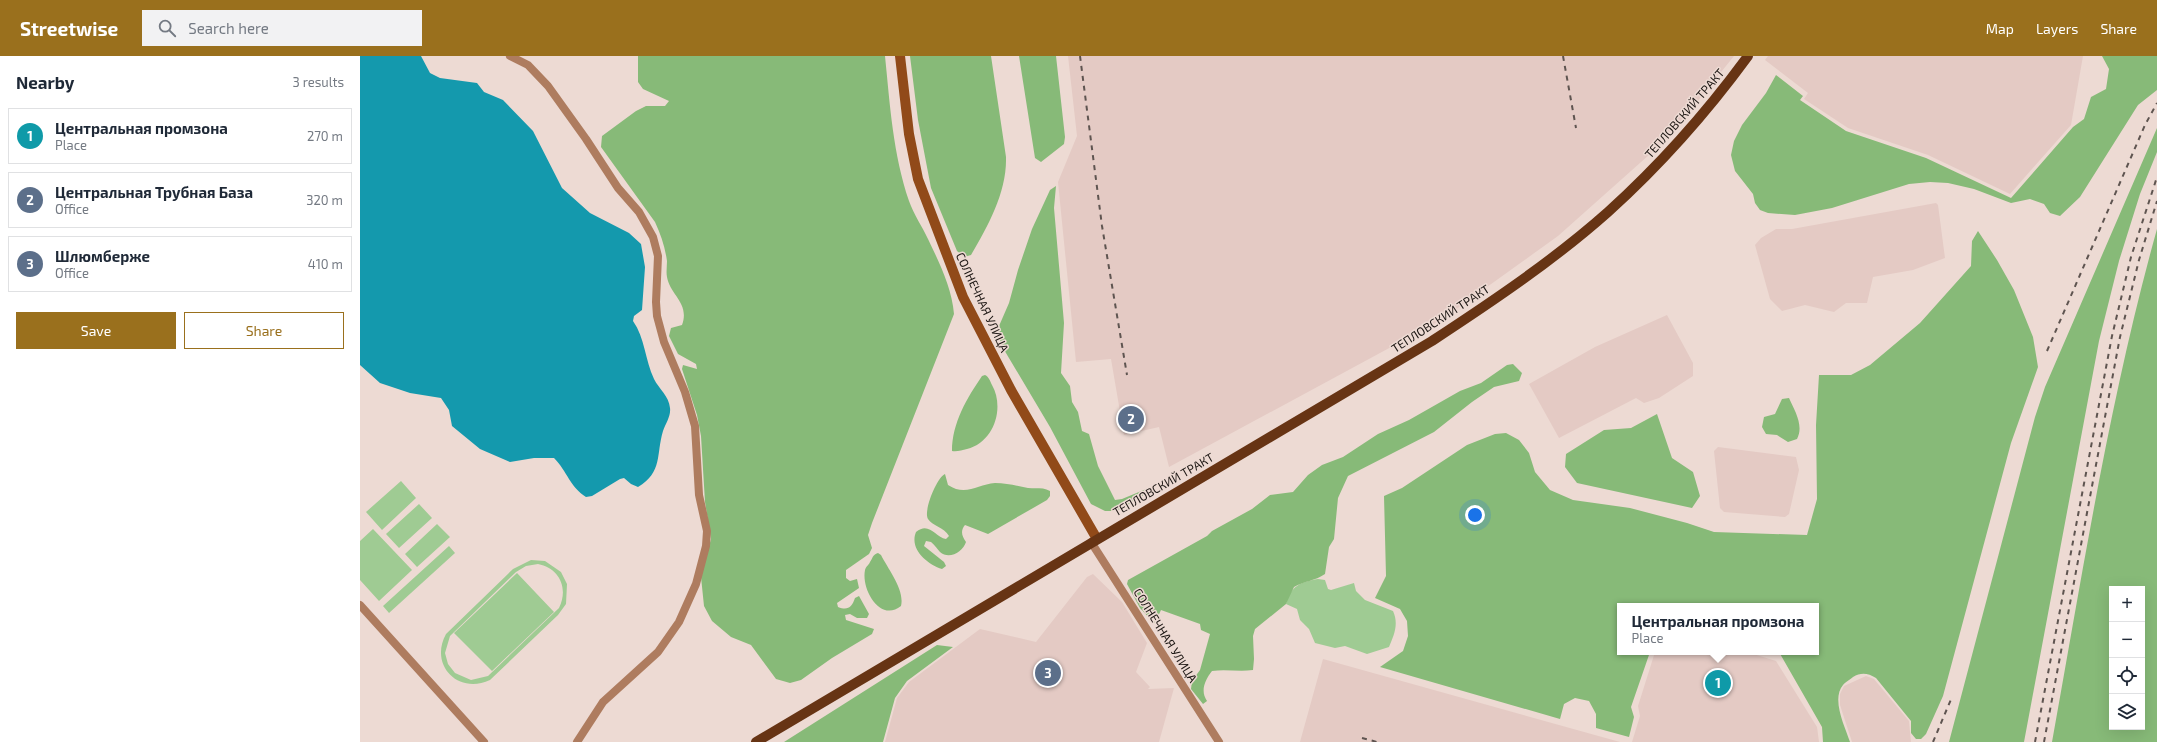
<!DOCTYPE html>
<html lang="en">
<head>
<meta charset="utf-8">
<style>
  :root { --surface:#fff; --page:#f2f2f3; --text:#1f2937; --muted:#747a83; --line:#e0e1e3; --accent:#9a701d }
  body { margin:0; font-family:"Exo 2",sans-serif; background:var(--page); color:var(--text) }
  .controls { position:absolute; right:12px; bottom:12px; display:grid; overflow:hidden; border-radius:0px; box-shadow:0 4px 16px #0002 }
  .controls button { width:36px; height:36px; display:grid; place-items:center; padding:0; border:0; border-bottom:1px solid var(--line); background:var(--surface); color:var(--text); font:20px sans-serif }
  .you { position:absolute; left:1115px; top:459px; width:14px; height:14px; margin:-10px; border:3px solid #fff; border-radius:50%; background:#1a73e8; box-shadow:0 0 0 6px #1a73e833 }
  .badge { display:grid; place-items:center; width:26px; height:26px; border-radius:50%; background:var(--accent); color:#fff; font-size:13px; font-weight:700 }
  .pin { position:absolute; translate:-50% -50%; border:2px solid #fff; box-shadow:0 1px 4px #0006 }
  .popup { position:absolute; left:1257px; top:547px; width:202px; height:52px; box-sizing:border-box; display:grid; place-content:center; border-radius:0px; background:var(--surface); filter:drop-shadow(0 1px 3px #0005); font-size:13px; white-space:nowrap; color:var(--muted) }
  .popup b { font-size:15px; color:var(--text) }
  .popup::after { content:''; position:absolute; left:50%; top:100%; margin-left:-8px; border:8px solid transparent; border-top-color:var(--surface) }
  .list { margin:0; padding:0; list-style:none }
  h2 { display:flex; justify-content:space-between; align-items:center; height:52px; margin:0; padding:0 16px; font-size:17px }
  h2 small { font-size:13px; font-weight:400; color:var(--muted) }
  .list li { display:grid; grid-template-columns:26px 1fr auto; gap:12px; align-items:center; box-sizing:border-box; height:56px; margin:0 8px 8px; padding:0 8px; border:1px solid var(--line); border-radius:0px }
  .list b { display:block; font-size:15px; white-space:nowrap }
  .list p { margin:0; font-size:13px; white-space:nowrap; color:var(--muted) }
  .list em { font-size:13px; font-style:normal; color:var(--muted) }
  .actions { display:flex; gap:8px; padding:12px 16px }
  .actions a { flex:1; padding:9px 0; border:1px solid var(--accent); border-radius:0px; text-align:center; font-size:14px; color:var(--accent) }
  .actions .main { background:var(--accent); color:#fff }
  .icon { flex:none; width:22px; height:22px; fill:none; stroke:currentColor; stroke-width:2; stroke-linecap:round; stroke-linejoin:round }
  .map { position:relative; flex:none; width:1797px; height:686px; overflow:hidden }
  header { display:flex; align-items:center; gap:24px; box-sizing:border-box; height:56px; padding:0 20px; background:var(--accent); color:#fff }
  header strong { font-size:19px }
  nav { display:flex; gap:22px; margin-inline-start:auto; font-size:14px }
  .search { width:280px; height:36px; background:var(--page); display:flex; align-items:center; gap:10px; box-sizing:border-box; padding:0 14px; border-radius:0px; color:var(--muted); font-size:15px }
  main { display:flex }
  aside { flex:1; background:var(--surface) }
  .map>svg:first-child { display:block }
  .industrial { fill:#e4cac4 }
  .green { fill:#9fcb93; fill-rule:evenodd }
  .forest { fill:#87ba78; fill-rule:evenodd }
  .water { fill:#1499ad }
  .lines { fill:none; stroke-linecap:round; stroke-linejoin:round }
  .street { stroke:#ae7c5f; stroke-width:8 }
  .secondary { stroke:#914a19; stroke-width:10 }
  .primary { stroke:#673414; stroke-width:10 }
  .rail { stroke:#5e5450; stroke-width:2; stroke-dasharray:5 5; stroke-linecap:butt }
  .labels { text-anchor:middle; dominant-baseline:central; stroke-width:3; stroke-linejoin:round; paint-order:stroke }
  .street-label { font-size:12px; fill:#1c1613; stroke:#eddad3 }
</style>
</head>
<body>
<header>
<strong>Streetwise</strong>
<div class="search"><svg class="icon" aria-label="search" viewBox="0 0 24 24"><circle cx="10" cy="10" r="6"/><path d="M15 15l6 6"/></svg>Search here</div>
<nav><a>Map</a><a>Layers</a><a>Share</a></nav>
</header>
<main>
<aside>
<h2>Nearby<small>3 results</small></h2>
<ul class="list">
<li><span class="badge" style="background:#0f9aa8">1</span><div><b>Центральная промзона</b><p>Place</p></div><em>270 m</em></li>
<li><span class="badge" style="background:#5c6f8a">2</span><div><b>Центральная Трубная База</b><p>Office</p></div><em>320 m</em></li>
<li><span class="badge" style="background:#5c6f8a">3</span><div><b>Шлюмберже</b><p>Office</p></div><em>410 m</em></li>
</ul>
<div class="actions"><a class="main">Save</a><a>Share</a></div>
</aside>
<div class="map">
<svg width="1797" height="686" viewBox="0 0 1797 686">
  <rect width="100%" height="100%" fill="#eddad3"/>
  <path class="industrial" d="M708,0H1374L1308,82L1198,180L1081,264L809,411L799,371L764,379L751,303L716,306L698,126L717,80Z
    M1408,0H1723L1711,69L1650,138L1568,99L1488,72L1444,43L1448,37L1405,4Z
    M1576,147L1578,149L1585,202L1553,214L1513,221L1507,247H1486L1474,256L1445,249L1422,255L1410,243L1395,189L1401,182L1416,173H1432Z
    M1307,259L1333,307V320L1299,342L1284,347L1276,342L1199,382L1169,328L1235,291Z
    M1358,391L1436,401L1439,414L1429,458L1425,461L1364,456L1360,452L1354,395Z
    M733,518L762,546L787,587L776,616L790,631L788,633L814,632L799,686H525L537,642L549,626L620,573L676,586L727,521Z
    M1295,596H1387L1416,605L1457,671L1459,686H1272L1280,660L1278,650Z
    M963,603L1260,686H940Z
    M1506,620L1514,623L1549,665L1551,686H1492L1480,649V638L1484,630Z"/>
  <path class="green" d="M41,425L56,442L22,474L6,456Z
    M59,448L72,462L39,492L26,478Z
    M77,468L90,481L57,511L45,498Z
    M13,473L52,514L19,545L0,524V485Z
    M89,490L95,497L29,557L23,550Z
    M171,504L185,505L201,516L207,528L206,548L198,559L130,624C98,639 69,609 86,578L153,513ZM178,508C199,512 209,532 199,552L128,620L111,624L95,617L88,608L85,597L90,580L156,516L166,510Z
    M157,517L194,556L132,615L94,577Z
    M958,523L965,524L968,533L971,534L994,527L996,535L1005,544L1033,555C1039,568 1034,579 1029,591L1007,598L985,590L975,592L955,587L949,573L940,564L937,553L926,548C931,530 940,526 958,523Z"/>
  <path class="forest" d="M278,0H525C530,49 533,98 549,145C554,159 562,170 568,183C579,206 592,232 594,258L512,467L508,479L512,492L509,498L486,514V522L490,525L497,523L499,532L477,547L478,551C488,555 492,551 495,542L499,540L509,558L507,562H497L490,558L485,559L486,564L514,573L512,578L472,602L441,624L430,627L416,623L391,589L371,581L352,565L344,550L341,521L351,483L345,446L341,380L337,359L322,313L323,309L337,313L336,308L318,298L309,280L311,272L322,269C330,247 310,239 307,221C306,216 307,210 307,205C305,191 301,179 295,166L241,91L242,80L276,55L286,50H305L309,45L283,33L278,26Z
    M550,0H631L646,101C647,136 628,170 611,199L604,201L597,195L571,132L558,64Z
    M659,0H696L705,81L704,88L681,106L675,102Z
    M1742,0H1797V34L1778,49L1720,141L1700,160L1690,157L1684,148L1670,143L1651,147L1614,133L1588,127L1570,126L1549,128L1472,152L1435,159L1408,157L1400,154L1395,147L1393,138L1375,115L1371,99L1374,85L1382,69L1406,37L1416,19L1443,40L1440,44L1486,75L1566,102L1651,142L1713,71L1724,63L1731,41L1746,33L1749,13Z
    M1797,72V96L1780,138L1759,205L1739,285L1664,686H1589L1675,361L1685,331Z
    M696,130L694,152L704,267L701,317L710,330L712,346L718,356L722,375L729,378L738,410L755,444L762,443L791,431V434L768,449L756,455H745L731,448L690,371L643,292L639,282V270L649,247L658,214L672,173L690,134Z
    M1797,173V686H1692C1723,514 1750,341 1797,173ZM1752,533H1782V671H1752Z
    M1618,175L1637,204L1654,234L1673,281L1678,311L1651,387L1583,640L1566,678L1561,683H1556L1551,677V665L1516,622C1508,617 1501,616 1493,621C1490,624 1485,626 1483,629C1471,643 1485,671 1490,686H1463L1462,671L1419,596H1456V550H1260V596H1290L1271,651L1274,661L1269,681L1236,672V658L1229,645L1215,642L1204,648L1200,663L1020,611L1043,595L1048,580L1047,565L1040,553L1015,542L1026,520L1024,440L1042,432L1107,389L1135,378L1146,377L1159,384L1169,397L1175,416L1190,434L1213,444L1270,452L1327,467L1354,476L1447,479L1457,443L1456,369L1459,319H1491L1510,309L1560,267L1611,210L1612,185Z
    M1153,308L1162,317L1159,325L1134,331L1112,346L1074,376L988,420L978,442L974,483L969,491L965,518C955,525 944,525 934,531L926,548L895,573L893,580L894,603L893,614C879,616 866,613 852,615C845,624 840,635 847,645L843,648L831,633L832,625L840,614L850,578L841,574L840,568L801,554L795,567L793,566L780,552L767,528L768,524L847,480L852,475L892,453L910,439L933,436L948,419L962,409L983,401L1018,378L1049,364L1100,335L1121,327L1147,309Z
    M625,319C629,321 630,325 632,329C645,352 634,386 607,393C602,394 597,396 592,395C592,367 607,342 622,320Z
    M1429,342C1435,355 1444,370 1437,383L1428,386L1417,379L1406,378L1402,371L1404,361L1415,358L1422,343Z
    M1297,358L1312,402L1333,416L1340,440L1332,452L1217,427L1205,411L1206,398L1244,374L1271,372Z
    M585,418L588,429C606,441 618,428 635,427C647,427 657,430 668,432C676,433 683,431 690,435V440L687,444L628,478L605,469C600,475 602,480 606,486C603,496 589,504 580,496C577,493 575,489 571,486L566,485L564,490L584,506L586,510L582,513C567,508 549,493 556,476C569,465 575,481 586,483L589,480C584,471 572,470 568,463C563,455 577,421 585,418Z
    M518,497L521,499C528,513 545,534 541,550C520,567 501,533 505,514C506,510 509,509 510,506C513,502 512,499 518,497Z
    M577,589L593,591L547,625L535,642L523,686H424Z"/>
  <path class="water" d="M0,0H61L70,17L80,22L117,27L124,36L143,44L173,75L202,132L230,157L269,177L281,188L285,211L282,254L274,260L273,265C285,282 285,304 294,323C299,333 309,340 310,352C311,360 306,367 303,375C296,398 303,416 278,431L271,428L264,422L260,423L232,440L226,441C210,431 207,415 194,402H174L150,406L120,393L92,370L89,354L81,342L50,337L20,327L0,309Z"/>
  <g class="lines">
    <path class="street" d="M150,0L168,9L188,30L226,83L258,132L279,156L293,181L298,200L296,246L297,260L304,286L325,336L335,370L339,439L347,475L346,490L336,528L319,566L298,596L243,646L217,686
      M731,486L859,686
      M0,549L124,686"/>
    <path class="secondary" d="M540,0L549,78L558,123L603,241L651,334L737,483"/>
    <path class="primary" d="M396,686L1072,285C1133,245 1194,204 1248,156C1300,109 1347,56 1388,0"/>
    <path class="rail" d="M720,0L742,170L767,319
      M1203,0L1216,72
      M1687,295L1785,69L1797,47
      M1002,682L1017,686
      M1573,686L1592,641
      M1675,686L1752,280L1771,201L1797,121
      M1684,686L1760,281L1779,204L1797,145"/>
  </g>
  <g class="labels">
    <g class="street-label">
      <text transform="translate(1324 57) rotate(-49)">ТЕПЛОВСКИЙ ТРАКТ</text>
      <text transform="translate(623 246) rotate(65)">СОЛНЕЧНАЯ УЛИЦА</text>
      <text transform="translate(1080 262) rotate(-33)">ТЕПЛОВСКИЙ ТРАКТ</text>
      <text transform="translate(803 428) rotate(-30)">ТЕПЛОВСКИЙ ТРАКТ</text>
      <text transform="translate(806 579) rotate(58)">СОЛНЕЧНАЯ УЛИЦА</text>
    </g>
  </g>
</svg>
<div class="controls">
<button>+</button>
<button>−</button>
<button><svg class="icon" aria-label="locate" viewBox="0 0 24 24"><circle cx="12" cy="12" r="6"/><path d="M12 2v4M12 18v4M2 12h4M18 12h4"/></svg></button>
<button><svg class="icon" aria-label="layers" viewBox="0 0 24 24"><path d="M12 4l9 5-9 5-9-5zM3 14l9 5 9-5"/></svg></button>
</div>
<div class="you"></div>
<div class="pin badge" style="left:1358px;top:627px;background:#0f9aa8">1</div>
<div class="popup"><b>Центральная промзона</b>Place</div>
<div class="pin badge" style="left:771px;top:363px;background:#5c6f8a">2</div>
<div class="pin badge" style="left:688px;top:617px;background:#5c6f8a">3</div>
</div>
</main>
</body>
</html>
